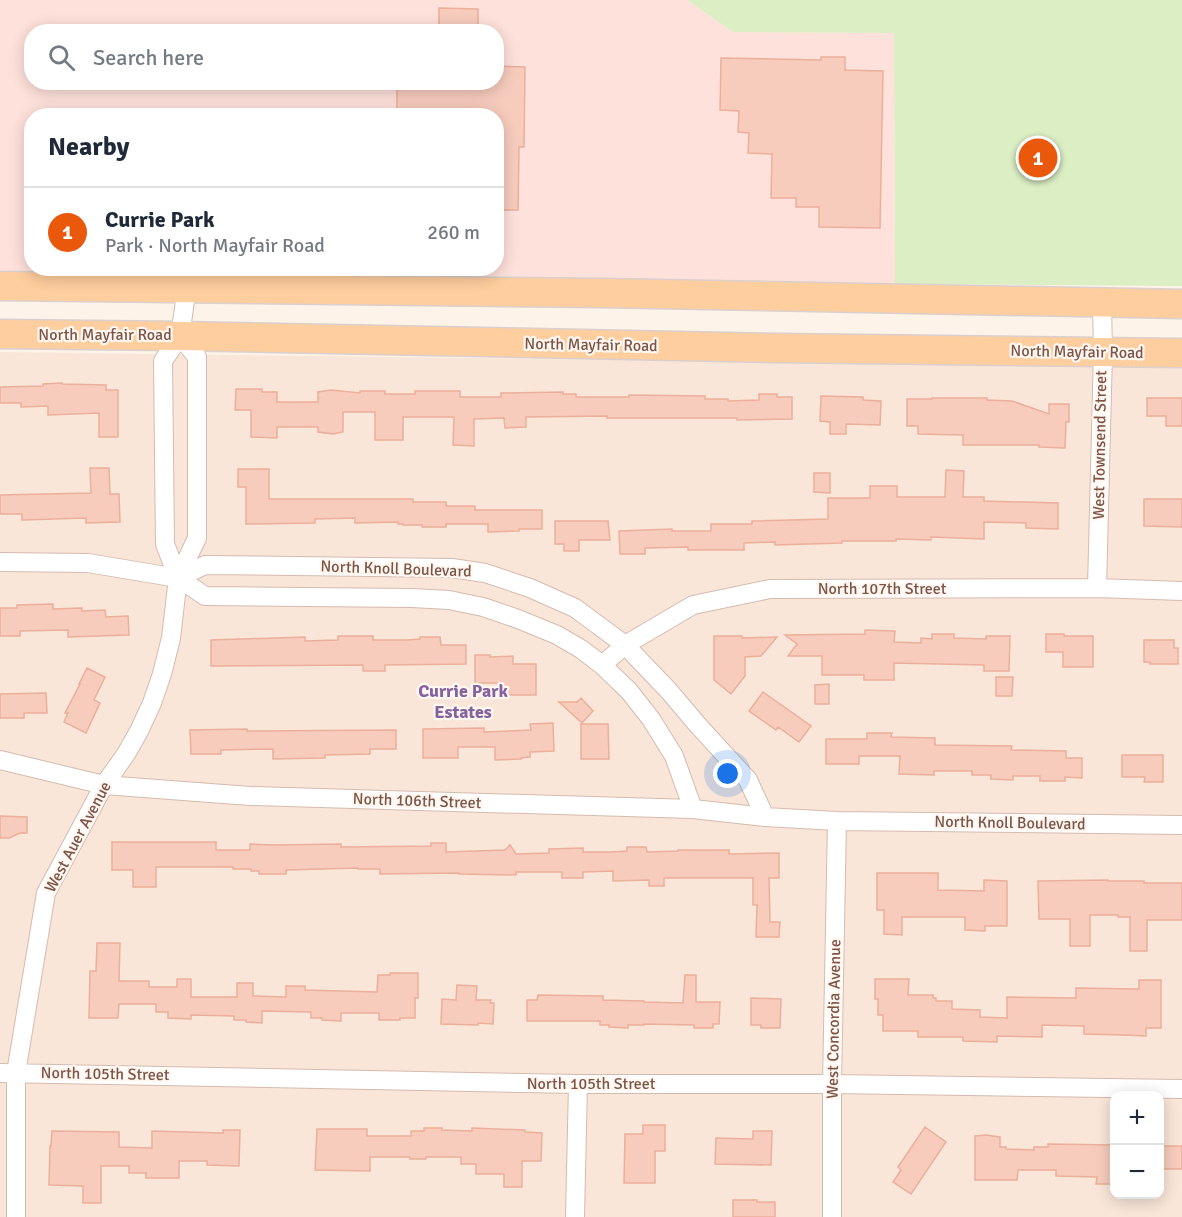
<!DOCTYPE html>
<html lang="en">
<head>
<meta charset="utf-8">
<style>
  :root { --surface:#fff; --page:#f2f2f3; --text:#1f2937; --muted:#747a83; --line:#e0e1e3; --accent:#ea580c }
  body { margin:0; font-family:Signika,sans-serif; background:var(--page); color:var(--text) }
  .controls { position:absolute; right:18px; bottom:18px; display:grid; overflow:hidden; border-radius:12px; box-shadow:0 3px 15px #0003 }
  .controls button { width:54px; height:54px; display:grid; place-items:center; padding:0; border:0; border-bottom:2px solid var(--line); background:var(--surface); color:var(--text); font:30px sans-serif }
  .you { position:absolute; left:728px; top:774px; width:21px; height:21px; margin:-15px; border:4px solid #fff; border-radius:50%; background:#1a73e8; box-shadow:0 0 0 9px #1a73e833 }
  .badge { display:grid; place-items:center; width:39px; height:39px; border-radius:50%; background:var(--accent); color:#fff; font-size:20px; font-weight:700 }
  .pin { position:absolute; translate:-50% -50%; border:3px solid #fff; box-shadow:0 2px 6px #0006 }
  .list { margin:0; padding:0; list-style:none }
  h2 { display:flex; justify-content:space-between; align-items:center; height:78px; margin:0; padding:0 24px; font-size:26px }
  h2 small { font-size:20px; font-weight:400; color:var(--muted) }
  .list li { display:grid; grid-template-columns:39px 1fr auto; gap:18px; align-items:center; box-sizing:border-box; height:90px; padding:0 24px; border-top:2px solid var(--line) }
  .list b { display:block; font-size:22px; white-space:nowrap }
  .list p { margin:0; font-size:20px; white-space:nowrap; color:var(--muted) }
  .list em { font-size:20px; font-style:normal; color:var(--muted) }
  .icon { flex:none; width:33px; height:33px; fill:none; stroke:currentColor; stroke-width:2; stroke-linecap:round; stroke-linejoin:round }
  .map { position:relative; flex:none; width:1182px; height:1217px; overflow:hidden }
  .search { position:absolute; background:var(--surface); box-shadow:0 3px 15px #0003; left:24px; top:24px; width:480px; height:66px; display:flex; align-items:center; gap:15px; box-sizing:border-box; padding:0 21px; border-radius:24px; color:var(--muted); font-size:22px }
  .panel { position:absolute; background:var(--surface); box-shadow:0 3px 15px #0003; left:24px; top:108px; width:480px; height:168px; border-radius:24px }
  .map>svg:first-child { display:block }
  .residential { fill:#f9e6d8; fill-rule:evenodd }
  .commercial { fill:#ffe1db; fill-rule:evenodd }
  .green { fill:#dbeec4 }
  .building { fill:#f7ccbd; stroke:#ebaf9b; stroke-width:1.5 }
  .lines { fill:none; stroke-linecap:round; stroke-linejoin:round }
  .minor-casing { stroke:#d5bbaf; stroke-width:20 }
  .primary-casing { stroke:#dacfcc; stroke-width:31 }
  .minor { stroke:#fff; stroke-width:18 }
  .primary { stroke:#ffce9e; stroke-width:28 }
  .labels { text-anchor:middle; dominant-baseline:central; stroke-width:4.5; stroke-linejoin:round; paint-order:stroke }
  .street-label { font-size:16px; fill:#7c5448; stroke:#fff7f0 }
  .neighbourhood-label { font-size:18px; font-weight:bold; fill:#84649f; stroke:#fff7f0 }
</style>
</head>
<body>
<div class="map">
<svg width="1182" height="1217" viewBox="0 0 1182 1217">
  <rect width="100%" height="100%" fill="#fef3e8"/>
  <path class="residential" d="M0,352L1182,367V1217H0ZM1114,1096H1160V1194H1114Z"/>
  <path class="commercial" d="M0,0H687L733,32L894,33L895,284L0,273ZM32,32H496V82H32ZM32,116H496V268H32Z"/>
  <path class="green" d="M687,0H1182V286L895,284L894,33L733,32Z"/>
  <path class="building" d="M439,8L478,9V32H439Z
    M821,57H845V70L883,71L880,228L819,227V207H796V198H771L772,154L748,153L749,133L738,132L739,111L720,110L721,58L821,60Z
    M496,66L525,67L524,147H519L518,210H496V116H397V82H496Z
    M62,383V384L106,385V390H118V437H99V413L48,415V406L21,407V403H0V387L43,386V384Z
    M236,389H262V392H277V402H318V392L331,390L360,393V391H385V394H415V391H460V397H501V393L563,392V394H576V397H629V395L705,396V399H728V401L759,400V394H777V397H792V419L737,420V418H607V416L526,417V427L505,428L504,418L474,419V446L453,445L454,417H403V440H375V412H343V432L333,434L318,432V427H277V438L251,437V410H235Z
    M821,396L863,397V400L881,401L880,425L846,424V434H830V422L820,421Z
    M932,398H987V400L1012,401L1049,414V404H1069V422H1066L1065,448L1039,447V445H963V435L918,434V426H907V399H932Z
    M1147,398H1182V426H1166V416H1147Z
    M90,468H109L110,494H119L120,522L86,523V518L22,520V514H0V495L91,493Z
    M238,469H269V499H413V502H446V506H475V510H542V529H519V531L488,532V524H446V527H422V525H403V524H398V522L355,523V518L315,519V523L246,524V487H238Z
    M946,470L964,471L963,497H984V501L1058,503V529L1026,528V523L984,522V539L931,537V540L896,539V541H842V543L775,545V542L744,543V550H688V547L645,548V554H620L619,531L672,529V531H711V524H752V521L828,519V498H870V486H897V497H945Z
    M814,473H830V493L814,492Z
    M1144,499H1182V527L1144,526Z
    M555,521H608L610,540H579V551H564V544H555Z
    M53,604V609L82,608V611L105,610L106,617L128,616L129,635L68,637V630L20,631V636H0V608H17V605Z
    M865,630L895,631L894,642L921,643V638L932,639V634H954V638L986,639V636H1010L1009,671H984V665L894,663V680H864V675H822V656H788L797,644L785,635L865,634Z
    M1046,634H1064V636H1093V667H1063V652H1046Z
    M338,636H373V640H407L420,639V637H440L441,645H466V664L385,665V671H363V665L211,666V640L305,637V641L338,640Z
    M714,636H742V638L777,637L761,656L745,657V676L731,694L714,680Z
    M1144,640H1174V648H1178V664H1150V662H1144Z
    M475,655H490V657L513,656V664H536V695H502V683H475Z
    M87,668L105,677L94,700L100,703L86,733L64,722L68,713H65L80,684H79Z
    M996,677H1013L1012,696H996Z
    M829,684V704H815V685Z
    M763,692L811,726L799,742L778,727L776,730L749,711Z
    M46,693L47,713H24V718H0V694Z
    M581,698L593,711L582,723L559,702H577Z
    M553,723L554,751L530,752V757L521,758V759L495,760V747H458V758H423V729L484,728V732L531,730L530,724Z
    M581,724H608L609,759H581Z
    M247,729V731L396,730V749H370V754L325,755V758L273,759V749L221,750V754H191L190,730Z
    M867,733H892L891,737L935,738V745L1012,746L1011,750L1066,751V758H1082V778L1065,777V781H1040V776H1013V780L991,779V775H972V771H934V775L899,774L900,756H859V764H826V739H867Z
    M1122,755H1163V782H1144L1145,777H1122Z
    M0,816L27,817V833H20L9,838H0Z
    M112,842H216V850H250V844L274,845L341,844V847L431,846V843H446V852L505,850L510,845L516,854L549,853V849L583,848V852H612L627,851V847H646L647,852L678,851V850H729V854L779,853V878H769L770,922H780L779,937H756L757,905H753V878H664V886H649V880L613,881V871L583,872V878H562V872H516V875L459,874V873L380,874V869H358V868L286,870V874H259V871H251V869H233V867H156V887H133V870H112Z
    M877,873H938V890L984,891V880L1007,881V926H985V931L965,930V917H902V935L884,934V910H877Z
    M1108,880V881H1144V883H1182V920H1147V951H1130V917H1118V915H1090V946H1070V919H1039L1038,881Z
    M97,943H120L119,981H149V987H177V979H191V997H237V983H253V996L286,997V986H305V990L377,992L378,975H390V973H418V998H415V1018H400V1020H379V1013H341V1021L322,1020V1018H311V1012L262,1011V1023L246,1022V1020H234V1016L191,1015V1019L168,1018V1012H156V1004H119L118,1018H89L90,971H96Z
    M685,975H696V1002H720L719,1024H713V1028H694V1025L644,1024V1025H628V1028L609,1027V1025H600V1021H527V1000H537L538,995L603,996V1000L644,1001V1002L683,1003Z
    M875,979H909L908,995H933V998H936V1001H952V1009L980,1010V1017L1007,1018V997L1076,998V988L1139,989V980H1161V1028H1146V1036L1123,1035L1084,1034V1026L1042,1025V1037L997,1036V1042L963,1041V1037H918V1031H883V1015H878V999H875Z
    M457,985L477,986L476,1000H491L490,1003H494L493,1024L478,1023V1025L441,1024L442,999L456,1000Z
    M751,998L781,999L780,1028H761V1025H751Z
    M643,1125H665V1151H655V1183H624L625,1134H643Z
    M925,1127L946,1142L911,1194L893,1182L901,1170L898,1167Z
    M424,1128H442V1130L472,1131V1128L525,1130V1132L542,1133L541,1161H522V1187H504V1174H476V1164H461V1157H426V1159H410V1157H370V1171L315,1170L317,1129H367V1136H411V1131H424Z
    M223,1130H240L239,1166L207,1165V1161H179V1178H146V1173H129V1166H101V1203H83V1186L49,1185L50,1146H51L52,1131L119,1132V1147L152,1148V1131L223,1133Z
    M753,1131H772L771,1165L715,1164L716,1138L753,1139Z
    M986,1135L1000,1137V1147H1006V1149L1034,1150V1147H1048V1144L1114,1145V1184H1096L1097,1177L1056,1176V1170H1018L1017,1180H975V1136Z
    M1160,1146H1182V1169H1160Z
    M733,1200H757V1202H775V1217H733Z"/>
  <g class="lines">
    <g class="minor-casing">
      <path id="minor" d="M0,562L88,563L178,578L205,596L412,598L449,600L483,607L518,619L557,635L581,649L602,665L629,691L651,719L674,756L693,809
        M178,578L205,565L452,568L485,573L530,588L575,608L625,645L669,691L696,723L748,780L765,817
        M178,578L165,544L163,361L180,336L187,287
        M1097,588L1103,352L1102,303
        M602,665L625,645L693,605L770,589L1097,588L1182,591
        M0,760L104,785L250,796L693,809L765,817L837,821L1182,825
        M0,1073L578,1084H832L1182,1089
        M16,1217V1073L46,893L104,785L126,754L139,731L152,703L162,674L171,638L178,578L197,538V357L180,336
        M575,1217L578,1084
        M832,1217V1084L837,821"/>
    </g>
    <g class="primary-casing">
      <path id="primary" d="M0,286L602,293L1182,304
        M0,334L180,336L779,348L1182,353"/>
    </g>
    <use href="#minor" class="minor"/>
    <use href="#primary" class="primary"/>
  </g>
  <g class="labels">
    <g class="street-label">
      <text x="105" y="335">North Mayfair Road</text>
      <text transform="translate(591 345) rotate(1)">North Mayfair Road</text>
      <text transform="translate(1077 352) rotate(1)">North Mayfair Road</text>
      <text transform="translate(1100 445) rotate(-89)">West Townsend Street</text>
      <text transform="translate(396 569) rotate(2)">North Knoll Boulevard</text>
      <text x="882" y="589">North 107th Street</text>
      <text transform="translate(417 801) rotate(2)">North 106th Street</text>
      <text transform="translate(1010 823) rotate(1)">North Knoll Boulevard</text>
      <text transform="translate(78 837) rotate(-62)">West Auer Avenue</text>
      <text transform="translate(834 1019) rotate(-89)">West Concordia Avenue</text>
      <text transform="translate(105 1074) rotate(1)">North 105th Street</text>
      <text x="591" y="1084">North 105th Street</text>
    </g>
    <g class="neighbourhood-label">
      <text x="463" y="691">Currie Park<tspan x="463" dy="21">Estates</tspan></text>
    </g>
  </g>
</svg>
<div class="controls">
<button>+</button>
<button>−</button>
</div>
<div class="you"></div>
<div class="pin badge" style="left:1038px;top:158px">1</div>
<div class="search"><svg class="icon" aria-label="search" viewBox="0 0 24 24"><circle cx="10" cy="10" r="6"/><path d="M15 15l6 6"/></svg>Search here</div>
<section class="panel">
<h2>Nearby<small></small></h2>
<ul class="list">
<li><span class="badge">1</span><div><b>Currie Park</b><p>Park · North Mayfair Road</p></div><em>260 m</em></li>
</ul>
</section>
</div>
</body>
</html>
